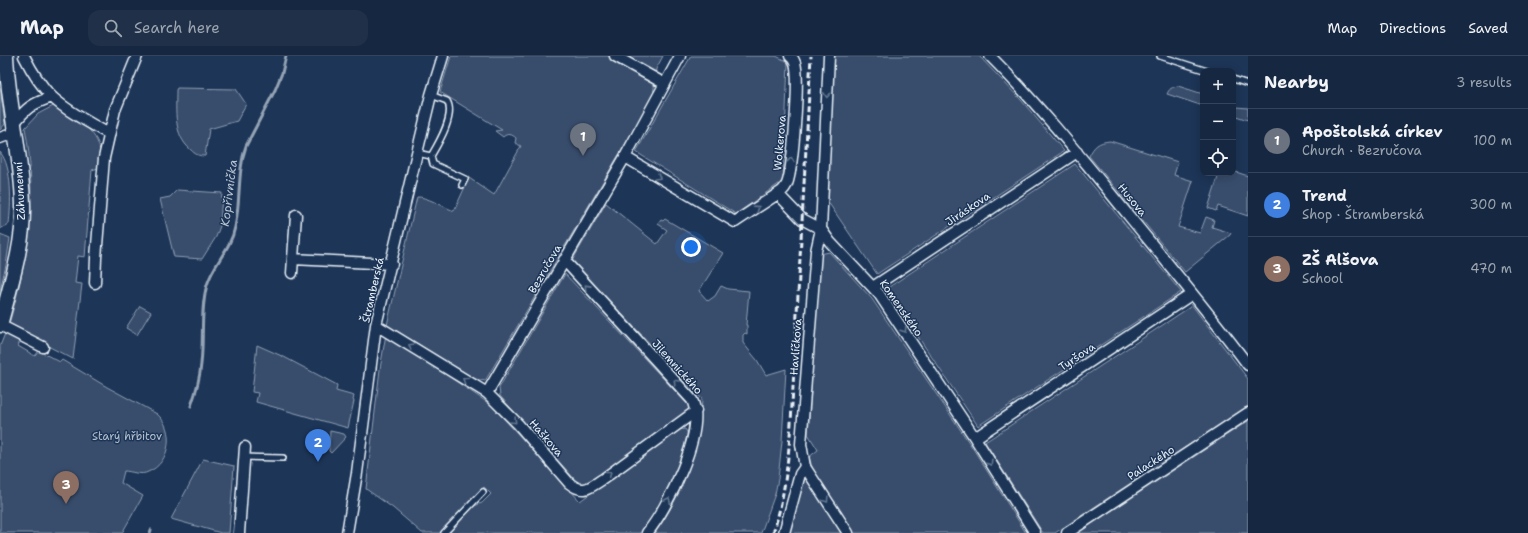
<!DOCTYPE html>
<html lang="en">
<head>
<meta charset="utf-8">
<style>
  :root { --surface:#162841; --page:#1f3048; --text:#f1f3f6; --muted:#9ea6b1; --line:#35445a; --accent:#ff9aa2 }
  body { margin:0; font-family:"Shantell Sans",sans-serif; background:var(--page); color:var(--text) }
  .controls { position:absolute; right:12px; top:12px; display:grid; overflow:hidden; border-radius:8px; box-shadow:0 2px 10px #0003 }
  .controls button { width:36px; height:36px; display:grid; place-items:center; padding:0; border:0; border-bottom:1px solid var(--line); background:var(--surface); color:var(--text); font:20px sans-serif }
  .you { position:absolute; left:691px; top:191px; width:14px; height:14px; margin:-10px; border:3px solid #fff; border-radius:50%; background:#1a73e8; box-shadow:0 0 0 6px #1a73e833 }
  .badge { display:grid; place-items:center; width:26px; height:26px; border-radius:50%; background:var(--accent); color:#fff; font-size:13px; font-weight:700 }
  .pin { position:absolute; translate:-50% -33px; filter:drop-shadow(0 1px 2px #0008) }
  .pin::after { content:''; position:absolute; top:21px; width:14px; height:12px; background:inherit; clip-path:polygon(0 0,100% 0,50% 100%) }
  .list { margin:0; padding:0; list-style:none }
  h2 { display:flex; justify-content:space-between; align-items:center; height:52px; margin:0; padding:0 16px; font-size:17px }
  h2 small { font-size:13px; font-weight:400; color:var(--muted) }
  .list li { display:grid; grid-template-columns:26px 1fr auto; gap:12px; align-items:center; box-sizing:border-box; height:64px; padding:0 16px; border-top:1px solid var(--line) }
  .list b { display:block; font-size:15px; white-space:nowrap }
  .list p { margin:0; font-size:13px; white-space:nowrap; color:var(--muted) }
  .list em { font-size:13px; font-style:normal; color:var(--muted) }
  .icon { flex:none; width:22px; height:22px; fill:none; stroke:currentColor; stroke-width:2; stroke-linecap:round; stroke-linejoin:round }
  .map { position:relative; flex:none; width:1248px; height:477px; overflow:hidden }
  header { display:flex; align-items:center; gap:24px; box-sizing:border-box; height:56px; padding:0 20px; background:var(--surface); border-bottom:1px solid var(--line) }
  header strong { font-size:19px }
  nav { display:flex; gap:22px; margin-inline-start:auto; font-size:14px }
  .search { width:280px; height:36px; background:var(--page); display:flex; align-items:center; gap:10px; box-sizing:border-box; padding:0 14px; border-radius:12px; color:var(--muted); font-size:15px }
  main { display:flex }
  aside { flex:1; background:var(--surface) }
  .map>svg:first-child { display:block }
  .green { fill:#374d6c; stroke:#909fb2 }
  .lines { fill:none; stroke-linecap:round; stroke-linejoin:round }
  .stream { stroke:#95a4b5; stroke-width:3 }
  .service-casing { stroke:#e8f1f8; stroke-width:8 }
  .minor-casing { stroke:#e8f1f8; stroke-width:13 }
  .secondary-casing { stroke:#e8f1f8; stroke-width:17 }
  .service { stroke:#1d3557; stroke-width:5 }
  .minor { stroke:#1d3557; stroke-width:10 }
  .secondary { stroke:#1d3557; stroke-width:14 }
  .rail { stroke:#e8f1f8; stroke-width:3; stroke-dasharray:6 3; stroke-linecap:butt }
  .oneway { stroke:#64778f }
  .labels { text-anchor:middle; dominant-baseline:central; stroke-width:3; stroke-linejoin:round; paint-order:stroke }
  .street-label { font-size:11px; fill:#e8f1f8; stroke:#1d3557 }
  .park-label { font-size:11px; fill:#b3c0ce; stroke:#1d3557 }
  .water-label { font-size:12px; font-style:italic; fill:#b7c4d1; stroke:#1d3557 }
</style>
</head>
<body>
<header>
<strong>Map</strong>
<div class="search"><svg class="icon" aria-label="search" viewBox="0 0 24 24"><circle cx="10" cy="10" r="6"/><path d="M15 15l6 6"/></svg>Search here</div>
<nav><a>Map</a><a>Directions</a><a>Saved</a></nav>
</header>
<main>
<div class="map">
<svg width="1248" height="477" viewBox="0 0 1248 477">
  <rect width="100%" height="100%" fill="#1d3557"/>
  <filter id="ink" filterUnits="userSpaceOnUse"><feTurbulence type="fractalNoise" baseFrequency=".025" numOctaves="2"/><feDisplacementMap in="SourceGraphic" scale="8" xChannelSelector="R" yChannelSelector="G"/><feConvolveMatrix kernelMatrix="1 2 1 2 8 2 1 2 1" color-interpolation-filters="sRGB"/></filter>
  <g filter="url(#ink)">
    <path class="green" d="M451,0H663L656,13L653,41L485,325L475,323L387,269L417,141C425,140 444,151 454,155L469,122L494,139L521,90L515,87L516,82C512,78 507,77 503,81L495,75L502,74L440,36Z
      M691,0H776L788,6L783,125L736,158L636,96Z
      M834,0H979L1021,44L1064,95L877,218L826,143L833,2Z
      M1178,30L1203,38V50L1167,38C1169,33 1172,31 1178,30Z
      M0,32L5,68L0,74Z
      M177,32L236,33L246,48L237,65L209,73L205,100C198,100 195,98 191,94C173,79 176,55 176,34Z
      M57,48C72,60 99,75 100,96C101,101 99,107 98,112L92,114L85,201L78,200L75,227L82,228L73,303L11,271L9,268C28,204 38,138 25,72L38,58Z
      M1236,51L1248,52V64L1233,59V53Z
      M1110,85L1178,106L1174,119L1193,125L1178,171L1200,177L1206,161L1214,164L1212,171L1231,177L1230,179L1185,216L1089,100C1094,90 1098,86 1110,85Z
      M0,96C13,111 11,150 9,168L0,173Z
      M1075,108L1181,236L978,370L886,233Z
      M1233,115L1248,120V160L1218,150L1216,155L1208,152L1219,118L1217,117H1233Z
      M177,134L222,137L220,170L216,181L202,203L174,201L160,143L170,141Z
      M606,147L657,188L667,174L658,168L661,164L663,165L665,163L723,197L699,235L708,245L715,240L721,230L728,233L749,235L746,269H747V278L745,277L743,279V287L757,304L766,319L786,313L782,385L778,423L775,438L761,477H655C683,438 700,391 702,343L572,205Z
      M0,178L10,182L6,209L0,234Z
      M829,196L872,243L972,391L1026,477H854L813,414L809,401L818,394L808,378L820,198Z
      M565,218L691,352L588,427L584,429L579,428L500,340L499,332Z
      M1191,248L1248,323V350L1055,477H1043L985,386L1190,251Z
      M140,250L151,256L137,279L126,272Z
      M6,275L20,285L18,290L35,300L39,295L60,306L62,304L107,331L157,358C175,373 171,407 148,416C141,420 131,415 124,415L121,427L143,440L122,477H0V290Z
      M386,278L491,349L580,445L678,374L685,373L687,376L688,380C680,416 662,447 643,477H449L474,450L482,447L491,438L484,431L440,477H422L393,452L366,433L380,313Z
      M257,289L284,301L337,329L336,335L354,340L353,344L354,345L348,372L256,346L258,337L252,336Z
      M1248,365V477H1078Z
      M330,375L344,378L346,381L331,397L329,395Z
      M203,403L234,410L229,477H221L171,463Z
      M807,422L843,477H788L804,423Z"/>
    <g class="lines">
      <path class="stream" d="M191,350C196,336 200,322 201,308C204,283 200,253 207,229C213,208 231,193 235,171C241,144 237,116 246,90L275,34L282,17L286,0
        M150,477L151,474"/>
      <g class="service-casing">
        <path id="service" d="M1160,0L1207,15
          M1233,23L1248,28
          M417,97L431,100L433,108L465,123L462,129
          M431,100C438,88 456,59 447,45L431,39
          M244,401L283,402
          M444,477L483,436"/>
      </g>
      <g class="minor-casing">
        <path id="minor" d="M24,0C31,14 40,29 52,41C68,56 90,67 109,78
          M615,0L665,28
          M829,0L821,173L816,195L801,388L805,411L848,477
          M990,0C1040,50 1084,105 1129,160C1169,209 1210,258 1248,309
          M13,69C26,52 31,48 52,41
          M0,82L14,77
          M625,101L735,166L782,135C784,133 786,130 787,128C793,112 800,23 795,7C794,4 793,2 790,0
          M778,138L802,163L821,173L830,186L879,238L975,382L1035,477
          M293,203L392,208
          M564,204L692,344C707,374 667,453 647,477
          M292,217L296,159
          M95,227L96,202L104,102L115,54L137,0
          M873,231L1077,96
          M0,269L43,291
          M376,269L487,337L518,368L569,427C584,439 590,431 603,423L696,355
          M487,337L625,101L680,0
          M975,382L1192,238
          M239,477L245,391
          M347,477L357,417L376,269L417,97L431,39L443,0
          M784,477L800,418L805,411
          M1067,477L1248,357"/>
      </g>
      <g class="secondary-casing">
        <path id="secondary" d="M0,269C10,230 24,189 23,149C22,99 8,50 6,0"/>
      </g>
      <use href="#service" class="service"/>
      <use href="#minor" class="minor"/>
      <use href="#secondary" class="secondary"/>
      <path class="rail" d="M773,477C785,441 788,404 791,367L811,0"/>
    </g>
    <defs><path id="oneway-chevron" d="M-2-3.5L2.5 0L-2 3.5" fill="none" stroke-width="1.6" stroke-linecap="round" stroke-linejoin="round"/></defs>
    <g class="oneway">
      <use href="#oneway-chevron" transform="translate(827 39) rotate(94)"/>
      <use href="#oneway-chevron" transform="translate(791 104) rotate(-84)"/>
      <use href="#oneway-chevron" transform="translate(658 121) rotate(31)"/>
      <use href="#oneway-chevron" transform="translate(757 152) rotate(-33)"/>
      <use href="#oneway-chevron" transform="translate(587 231) rotate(-132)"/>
      <use href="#oneway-chevron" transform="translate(904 274) rotate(57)"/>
      <use href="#oneway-chevron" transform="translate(411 290) rotate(-148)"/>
      <use href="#oneway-chevron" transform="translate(465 324) rotate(-148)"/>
      <use href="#oneway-chevron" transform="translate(676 326) rotate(-133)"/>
      <use href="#oneway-chevron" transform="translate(514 365) rotate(46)"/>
      <use href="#oneway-chevron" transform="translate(990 407) rotate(57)"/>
      <use href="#oneway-chevron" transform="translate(609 418) rotate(-36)"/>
      <use href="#oneway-chevron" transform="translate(668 444) rotate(-64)"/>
      <use href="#oneway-chevron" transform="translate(826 444) rotate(57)"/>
    </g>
  </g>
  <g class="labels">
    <g class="street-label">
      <text transform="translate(780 87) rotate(-85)">Wolkerova</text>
      <text transform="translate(20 135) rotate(-93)">Záhumenní</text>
      <text transform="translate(1132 144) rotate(51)">Husova</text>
      <text transform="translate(968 153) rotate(-34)">Jiráskova</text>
      <text transform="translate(545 213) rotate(-60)">Bezručova</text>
      <text transform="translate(373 234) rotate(-77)">Štramberská</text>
      <text transform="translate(901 252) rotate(55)">Komenského</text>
      <text transform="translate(796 291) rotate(-86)">Havlíčkova</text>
      <text transform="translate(1077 301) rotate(-34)">Tyršova</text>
      <text transform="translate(677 311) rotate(48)">Jilemnického</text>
      <text transform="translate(546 382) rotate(49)">Haškova</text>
      <text transform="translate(1151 407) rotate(-33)">Palackého</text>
    </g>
    <g class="park-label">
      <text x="127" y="380">Starý hřbitov</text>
    </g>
    <g class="water-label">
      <text transform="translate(229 137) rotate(-83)">Kopřivnička</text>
    </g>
  </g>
</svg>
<div class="controls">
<button>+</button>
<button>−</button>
<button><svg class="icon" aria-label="locate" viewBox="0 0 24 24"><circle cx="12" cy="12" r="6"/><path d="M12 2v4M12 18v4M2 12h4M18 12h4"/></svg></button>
</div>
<div class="you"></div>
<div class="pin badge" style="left:583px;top:100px;background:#6b7280">1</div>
<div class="pin badge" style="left:318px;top:406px;background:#3f7fe0">2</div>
<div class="pin badge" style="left:66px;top:448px;background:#8d6e63">3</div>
</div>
<aside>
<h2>Nearby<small>3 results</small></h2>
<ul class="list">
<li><span class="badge" style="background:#6b7280">1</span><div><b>Apoštolská církev</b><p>Church · Bezručova</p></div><em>100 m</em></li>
<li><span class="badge" style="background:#3f7fe0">2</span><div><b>Trend</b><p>Shop · Štramberská</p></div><em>300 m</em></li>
<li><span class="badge" style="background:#8d6e63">3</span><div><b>ZŠ Alšova</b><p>School</p></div><em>470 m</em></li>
</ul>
</aside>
</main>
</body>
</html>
